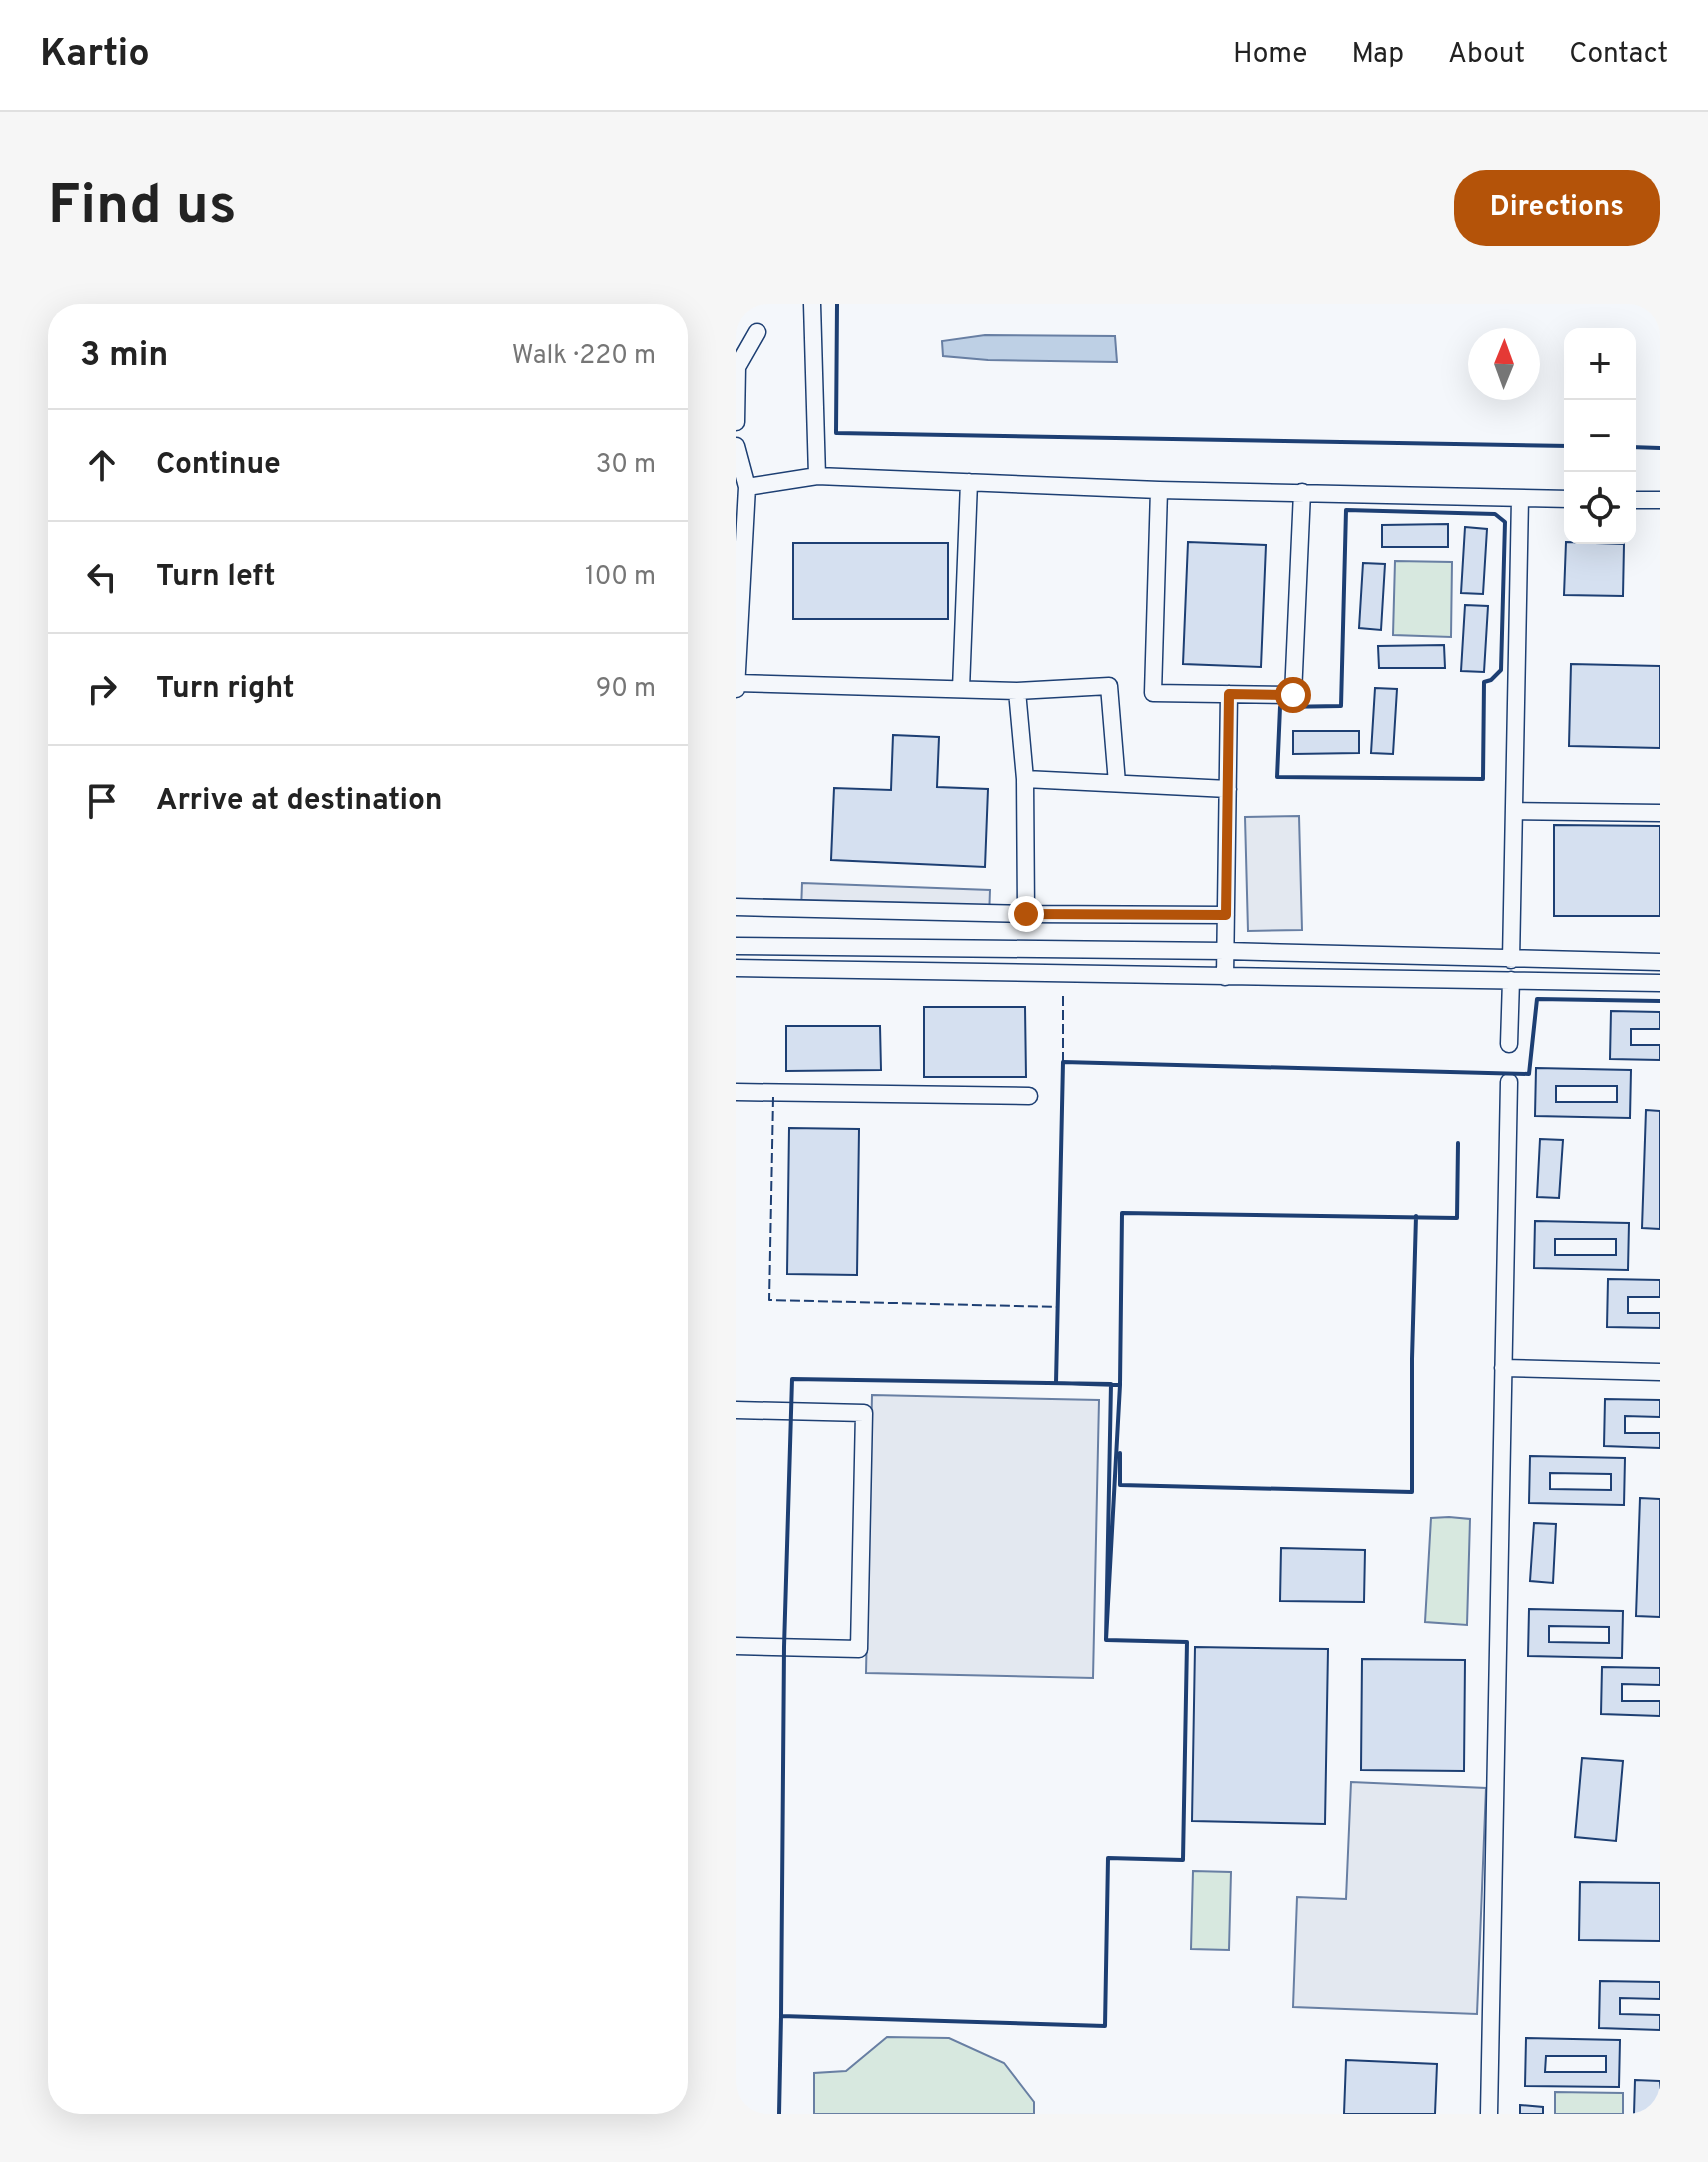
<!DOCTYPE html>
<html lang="en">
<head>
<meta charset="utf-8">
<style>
  :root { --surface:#fff; --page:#f6f6f6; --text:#222; --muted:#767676; --line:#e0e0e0; --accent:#b45309 }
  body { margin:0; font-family:Overpass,sans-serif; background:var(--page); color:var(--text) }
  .controls { position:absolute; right:24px; top:24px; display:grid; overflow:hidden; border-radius:16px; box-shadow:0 8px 32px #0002 }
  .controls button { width:72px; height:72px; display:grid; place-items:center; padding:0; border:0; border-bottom:2px solid var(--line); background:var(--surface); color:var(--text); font:40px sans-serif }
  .compass { position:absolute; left:732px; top:24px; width:72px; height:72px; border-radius:50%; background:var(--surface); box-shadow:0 8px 32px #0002; rotate:1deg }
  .stop { position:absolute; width:24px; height:24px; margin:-18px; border:6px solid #b45309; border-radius:50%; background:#fff }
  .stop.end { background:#b45309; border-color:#fff; box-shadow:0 2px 8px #0008 }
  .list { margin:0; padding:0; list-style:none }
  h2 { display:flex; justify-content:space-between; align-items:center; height:104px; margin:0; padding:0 32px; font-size:34px }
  h2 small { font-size:26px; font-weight:400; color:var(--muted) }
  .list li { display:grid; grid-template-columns:52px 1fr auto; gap:24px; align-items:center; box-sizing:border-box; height:112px; padding:0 32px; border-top:2px solid var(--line) }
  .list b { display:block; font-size:30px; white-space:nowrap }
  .list em { font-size:26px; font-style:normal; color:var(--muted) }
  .icon { flex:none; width:44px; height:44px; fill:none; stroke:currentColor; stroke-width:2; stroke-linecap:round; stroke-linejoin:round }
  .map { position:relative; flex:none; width:924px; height:1810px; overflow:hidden; border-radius:32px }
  header { display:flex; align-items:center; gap:48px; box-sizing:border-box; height:112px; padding:0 40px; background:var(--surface); border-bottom:2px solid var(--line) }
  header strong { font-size:38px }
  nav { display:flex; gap:44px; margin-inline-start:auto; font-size:28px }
  .intro { display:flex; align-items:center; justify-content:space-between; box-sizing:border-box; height:192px; padding:0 48px }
  h1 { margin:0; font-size:56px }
  .button { padding:20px 36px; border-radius:32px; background:var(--accent); color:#fff; font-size:28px; font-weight:700 }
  main { display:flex; gap:48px; padding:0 48px }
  aside { flex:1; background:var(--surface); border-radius:32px; box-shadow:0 8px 32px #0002 }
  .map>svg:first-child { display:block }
  .green { fill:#d7e8df; stroke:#687fa3; stroke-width:2 }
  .parking { fill:#e3e8f0; stroke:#687fa3; stroke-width:2 }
  .water { fill:#bed0e5; stroke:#687fa3; stroke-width:2 }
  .building { fill:#d5e0f0; stroke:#1d3f73; stroke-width:2; fill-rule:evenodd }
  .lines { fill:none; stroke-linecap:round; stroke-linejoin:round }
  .minor-casing { stroke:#1d3f73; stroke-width:19 }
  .minor { stroke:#f4f7fb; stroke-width:16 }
  .fence { stroke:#1d3f73; stroke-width:2; stroke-dasharray:10 4; stroke-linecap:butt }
  .wall { stroke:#1d3f73; stroke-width:4 }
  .route { stroke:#b45309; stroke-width:10 }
</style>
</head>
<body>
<header>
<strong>Kartio</strong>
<nav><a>Home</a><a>Map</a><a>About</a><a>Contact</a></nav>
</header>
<div class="intro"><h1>Find us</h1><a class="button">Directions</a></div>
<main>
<aside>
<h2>3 min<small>Walk · 220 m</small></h2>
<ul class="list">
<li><svg class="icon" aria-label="ahead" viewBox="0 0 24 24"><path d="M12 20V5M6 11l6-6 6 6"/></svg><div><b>Continue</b></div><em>30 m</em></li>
<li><svg class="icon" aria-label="left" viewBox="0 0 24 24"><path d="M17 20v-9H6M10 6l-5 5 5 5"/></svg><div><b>Turn left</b></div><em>100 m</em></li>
<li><svg class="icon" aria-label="right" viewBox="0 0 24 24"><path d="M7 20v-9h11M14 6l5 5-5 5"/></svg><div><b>Turn right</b></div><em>90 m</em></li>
<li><svg class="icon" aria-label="arrive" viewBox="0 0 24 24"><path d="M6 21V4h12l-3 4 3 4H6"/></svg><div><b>Arrive at destination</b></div></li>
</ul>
</aside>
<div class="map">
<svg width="924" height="1810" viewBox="0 0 924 1810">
  <rect width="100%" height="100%" fill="#f4f7fb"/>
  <path class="green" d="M659,257L716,258L715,333L657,331Z
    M713,1213L734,1215L731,1321L689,1318L695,1214Z
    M457,1567L495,1568L493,1646L455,1645Z
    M151,1733L213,1734L268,1759L298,1798V1810H78V1769L110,1767Z
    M819,1788L887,1789V1810H819Z"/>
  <path class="parking" d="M563,512L566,626L512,627L509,513Z
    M66,579L254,586L253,614L65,607Z
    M136,1091L363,1096L357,1374L130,1369Z
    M615,1478L750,1484L741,1710L557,1703L561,1593L610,1595Z"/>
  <path class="water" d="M249,31L379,32L381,58L252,56L207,52L206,37Z"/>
  <path class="building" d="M712,220V243H646V221Z
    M729,223L751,225L747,290L725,289Z
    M452,238L530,241L525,363L447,360Z
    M830,238L888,240L887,292L828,291Z
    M57,239H212V315H57Z
    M627,259L649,260L645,326L623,324Z
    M729,301L752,302L748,368L725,367Z
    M708,341L709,364H643L642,342Z
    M835,360L924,362V444L833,442Z
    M639,384L661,385L657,450L635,449Z
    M557,427H623V449L557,450Z
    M157,431L203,433L201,483L252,485L249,563L95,556L98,484L155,486Z
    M818,521L924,522V612H818Z
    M188,703H289L290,773H188Z
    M875,707L924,708V725H895V741H924V756L874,755Z
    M50,722H144L145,766L50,767Z
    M800,764L895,766L894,814L799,812ZM820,782H881V798H820Z
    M910,806L924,807V925L906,924Z
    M53,824L123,825L121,971L51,970Z
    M804,835L827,836L823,894L801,893Z
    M799,917L893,919L892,966L798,964ZM819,935H880V951H819Z
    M872,975L924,976V993H892V1009H924V1024L871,1023Z
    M869,1095L924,1096V1113L889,1112V1129H924V1144L868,1142Z
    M794,1152L889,1154L888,1201L793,1199ZM814,1169L875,1170V1186L814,1185Z
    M904,1194L924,1195V1313L900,1312Z
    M798,1219L820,1220L817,1279L794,1277Z
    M545,1244L629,1246L628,1298L544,1297Z
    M793,1305L887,1307L886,1354L792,1352ZM813,1322L873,1323V1339L813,1338Z
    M459,1343L592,1345L589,1520L456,1517Z
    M626,1355L729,1356L728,1467L625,1466Z
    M866,1363L924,1364V1381L886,1380V1397H924V1412L865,1410Z
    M846,1454L887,1457L880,1537L839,1533Z
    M844,1578L924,1579V1637L843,1636Z
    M864,1677L924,1678V1695L884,1694V1710L924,1711V1726L863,1724Z
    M790,1734L884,1736L883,1783L789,1782ZM810,1752H870V1768H809Z
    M610,1756L701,1760L699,1810H608Z
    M899,1776L924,1777V1810H898Z
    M784,1801L807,1803V1810H784Z"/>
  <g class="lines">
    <g class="minor-casing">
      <path id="minor" d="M76,0L81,172
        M0,118L1,63L21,28
        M0,142L11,183
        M423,186L417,389L557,391L566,188
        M894,196H924
        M0,379L281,387L373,382L381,479
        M0,385L11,183L81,172L423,186L834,195
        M225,385L233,178
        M281,387L289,475L290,610
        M289,475L492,485
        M778,507L924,509
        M0,603L290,610L490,611
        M0,642L489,647L924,658
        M775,656L784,194
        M0,664L924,679
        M489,673L493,390
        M773,740L775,676
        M0,788L293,792
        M767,1064L924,1068
        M0,1106L128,1109L123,1345L0,1342
        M753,1810L773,778"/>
    </g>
    <use href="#minor" class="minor"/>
    <path class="fence" d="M327,758V689
      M37,793L33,996L322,1003"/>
    <path class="wall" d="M101,0L100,129L834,142
      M894,143L924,144
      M610,206L759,210L769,218L765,366L755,376L748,378L747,475L541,473L544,403L605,402Z
      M56,1075L375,1080L370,1336L451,1338L447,1556L372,1554L369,1722L45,1712L48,1343Z
      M383,1081H384L386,909L721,914L722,839
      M384,1149V1181L676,1188V1055L680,912
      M43,1810L45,1712L369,1722L372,1554L447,1556L451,1338L370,1336L384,1081L320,1079L327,758L793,770L801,695L924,697"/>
  </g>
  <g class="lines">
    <path class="route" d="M290,610L490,611L493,390L557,391"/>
  </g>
</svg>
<div class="controls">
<button>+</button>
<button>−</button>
<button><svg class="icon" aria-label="locate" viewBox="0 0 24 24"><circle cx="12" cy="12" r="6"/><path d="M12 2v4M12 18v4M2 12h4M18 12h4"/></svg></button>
</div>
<svg class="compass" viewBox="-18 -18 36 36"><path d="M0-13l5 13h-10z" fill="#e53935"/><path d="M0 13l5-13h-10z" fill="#767676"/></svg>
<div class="stop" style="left:557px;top:391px"></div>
<div class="stop end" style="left:290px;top:610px"></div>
</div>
</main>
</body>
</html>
